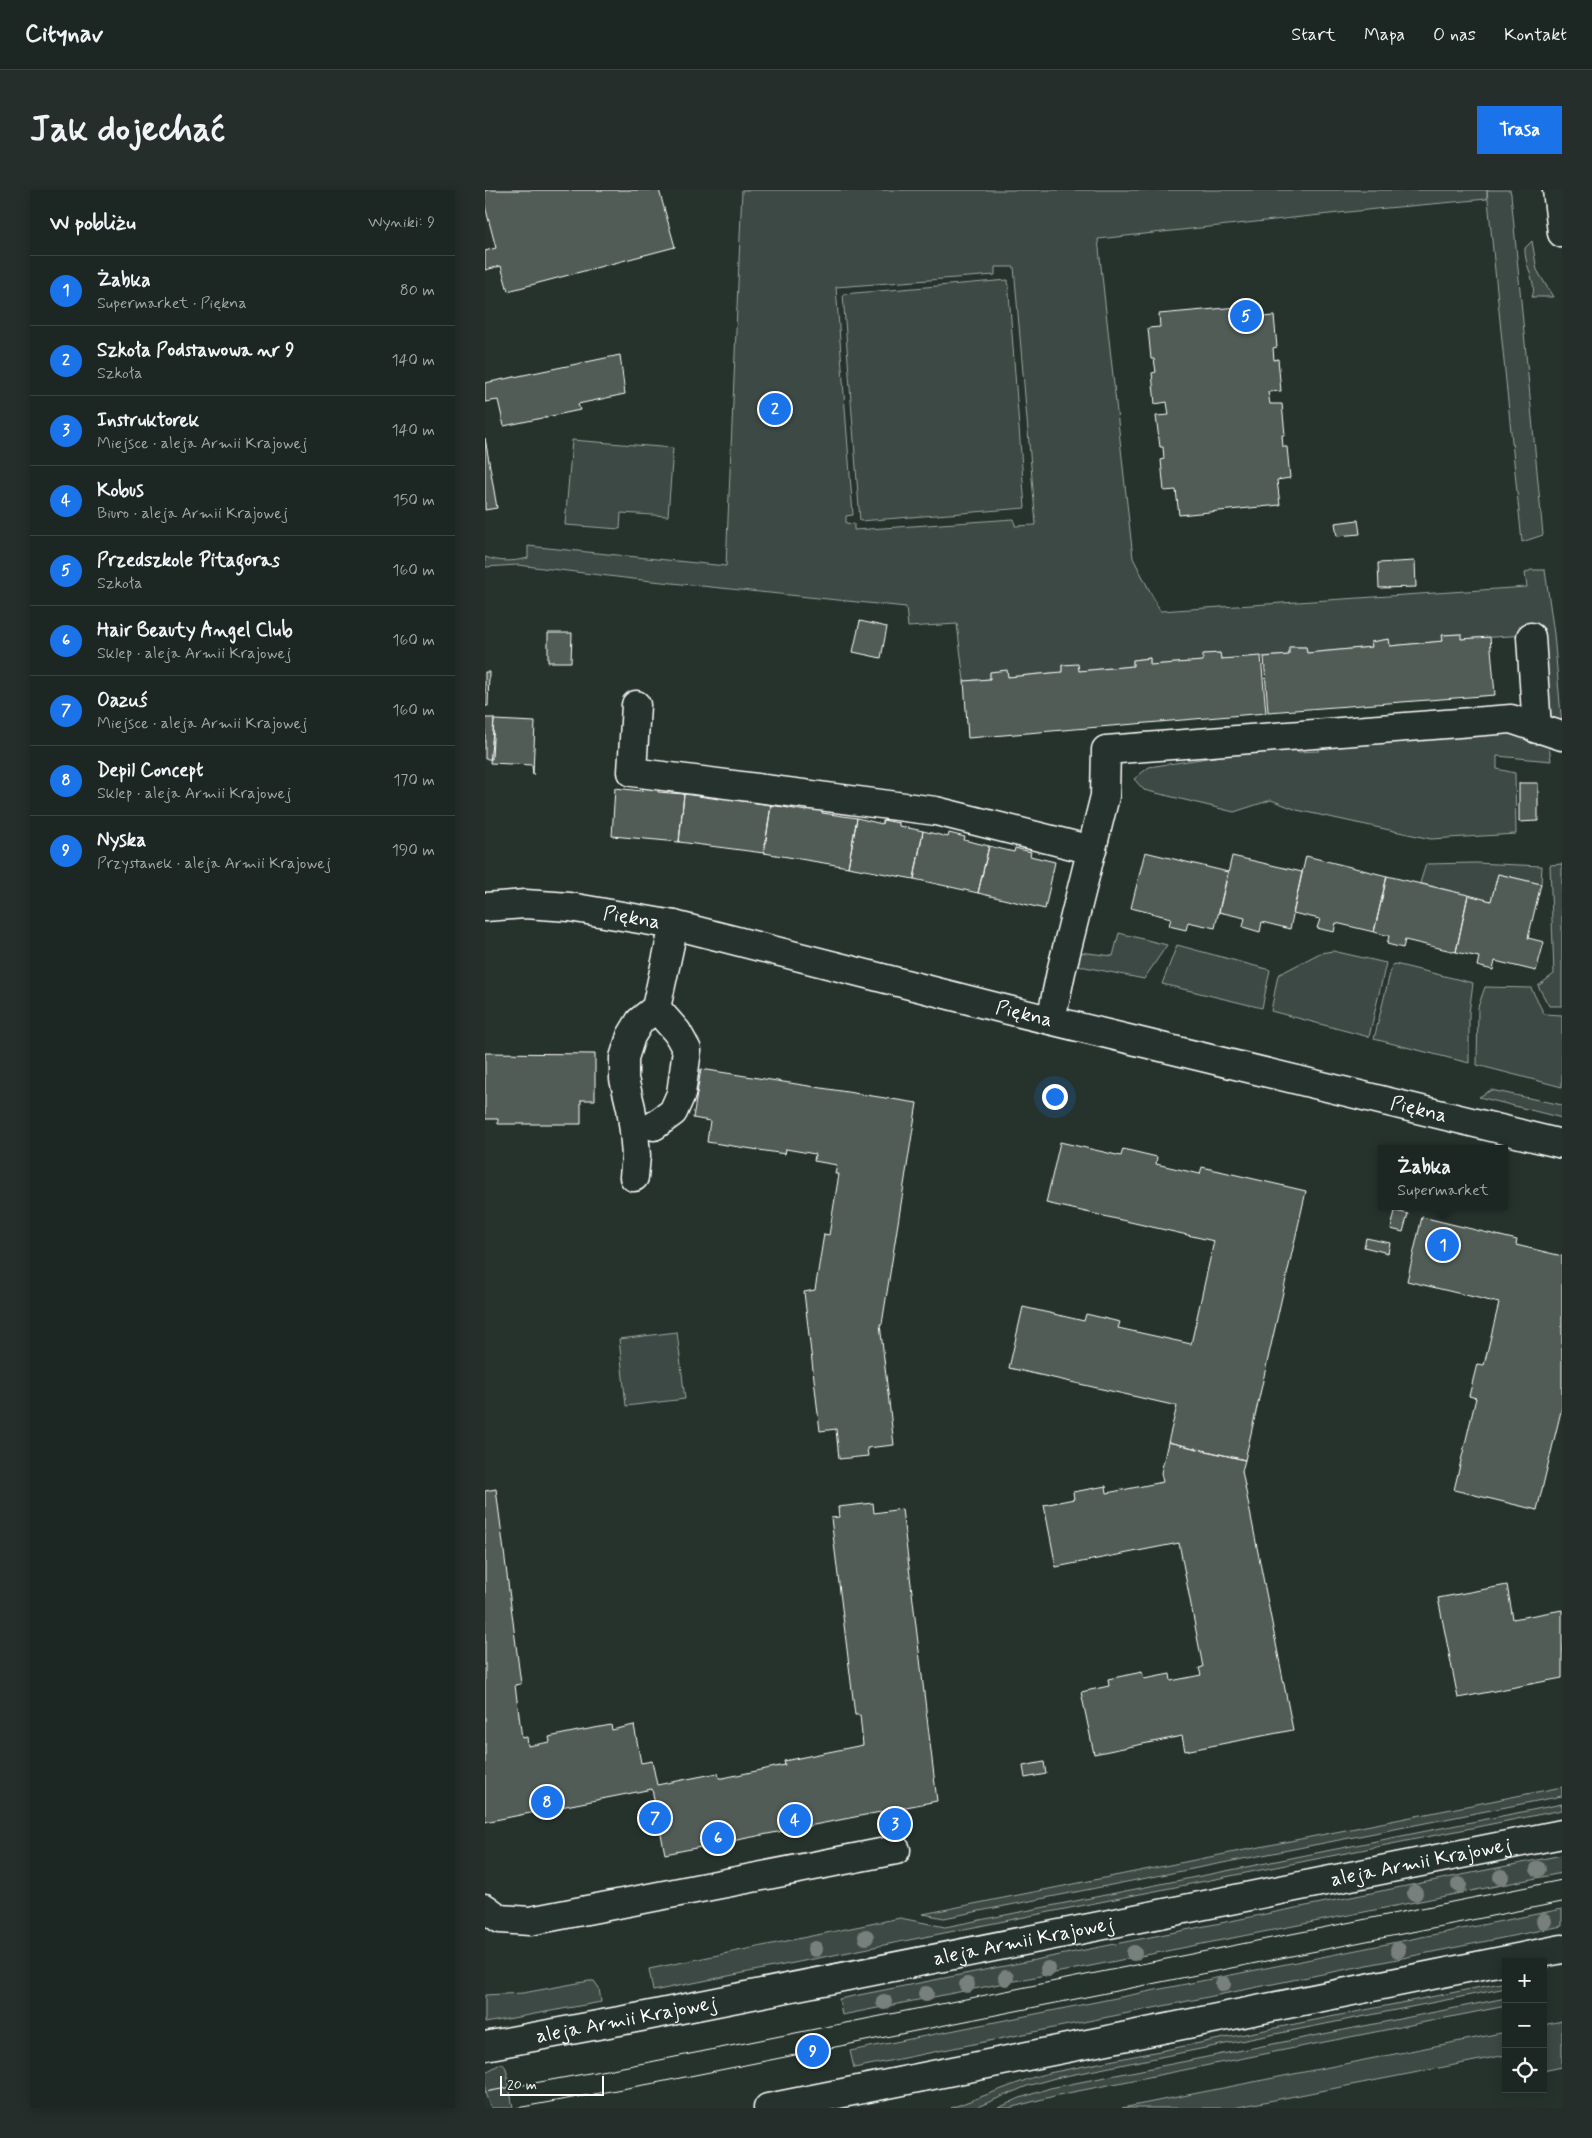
<!DOCTYPE html>
<html lang="pl">
<head>
<meta charset="utf-8">
<style>
  :root { --surface:#1c2622; --page:#252e2a; --text:#f1f3f6; --muted:#a0a5a5; --line:#3a4340; --accent:#1a73e8 }
  body { margin:0; font-family:Mynerve,sans-serif; background:var(--page); color:var(--text) }
  .controls { position:absolute; right:15px; bottom:15px; display:grid; overflow:hidden; border-radius:0px; box-shadow:0 2px 12px #0003 }
  .controls button { width:45px; height:45px; display:grid; place-items:center; padding:0; border:0; border-bottom:1px solid var(--line); background:var(--surface); color:var(--text); font:25px sans-serif }
  .scale { position:absolute; left:15px; bottom:12px; width:104px; box-sizing:border-box; padding-left:5px; border:2px solid #fff; border-top:0; font-size:14px; line-height:18px; white-space:nowrap; color:#fff; -webkit-text-stroke:4px #26332d; paint-order:stroke }
  .you { position:absolute; left:569px; top:906px; width:18px; height:18px; margin:-12px; border:4px solid #fff; border-radius:50%; background:#1a73e8; box-shadow:0 0 0 8px #1a73e833 }
  .badge { display:grid; place-items:center; width:32px; height:32px; border-radius:50%; background:var(--accent); color:#fff; font-size:16px; font-weight:700 }
  .pin { position:absolute; translate:-50% -50%; border:2px solid #fff; box-shadow:0 1px 5px #0006 }
  .popup { position:absolute; left:893px; top:955px; width:130px; height:65px; box-sizing:border-box; display:grid; place-content:center; border-radius:0px; background:var(--surface); filter:drop-shadow(0 1px 4px #0005); font-size:16px; white-space:nowrap; color:var(--muted) }
  .popup b { font-size:19px; color:var(--text) }
  .popup::after { content:''; position:absolute; left:50%; top:100%; margin-left:-10px; border:10px solid transparent; border-top-color:var(--surface) }
  .list { margin:0; padding:0; list-style:none }
  h2 { display:flex; justify-content:space-between; align-items:center; height:65px; margin:0; padding:0 20px; font-size:21px }
  h2 small { font-size:16px; font-weight:400; color:var(--muted) }
  .list li { display:grid; grid-template-columns:32px 1fr auto; gap:15px; align-items:center; box-sizing:border-box; height:70px; padding:0 20px; border-top:1px solid var(--line) }
  .list b { display:block; font-size:19px; white-space:nowrap }
  .list p { margin:0; font-size:16px; white-space:nowrap; color:var(--muted) }
  .list em { font-size:16px; font-style:normal; color:var(--muted) }
  .icon { flex:none; width:28px; height:28px; fill:none; stroke:currentColor; stroke-width:2; stroke-linecap:round; stroke-linejoin:round }
  .map { position:relative; flex:none; width:1077px; height:1918px; overflow:hidden; border-radius:0px }
  header { display:flex; align-items:center; gap:30px; box-sizing:border-box; height:70px; padding:0 25px; background:var(--surface); border-bottom:1px solid var(--line) }
  header strong { font-size:24px }
  nav { display:flex; gap:28px; margin-inline-start:auto; font-size:18px }
  .intro { display:flex; align-items:center; justify-content:space-between; box-sizing:border-box; height:120px; padding:0 30px }
  h1 { margin:0; font-size:35px }
  .button { padding:12px 22px; border-radius:0px; background:var(--accent); color:#fff; font-size:18px; font-weight:700 }
  main { display:flex; gap:30px; padding:0 30px }
  aside { flex:1; background:var(--surface); border-radius:0px; box-shadow:0 2px 12px #0003 }
  .map>svg:first-child { display:block }
  .green { fill:#3e4944; stroke:#9ea4a2; fill-rule:evenodd }
  .building { fill:#515c57; stroke:#fff }
  .lines { fill:none; stroke-linecap:round; stroke-linejoin:round }
  .minor-casing { stroke:#fff; stroke-width:31 }
  .major-casing { stroke:#fff; stroke-width:31 }
  .minor { stroke:#26332d; stroke-width:28 }
  .major { stroke:#26332d; stroke-width:28 }
  .tram { stroke:#fff; stroke-width:1 }
  .tree { fill:#78807d }
  .labels { text-anchor:middle; dominant-baseline:central; stroke-width:4.5; stroke-linejoin:round; paint-order:stroke }
  .street-label { font-size:20px; fill:#fff; stroke:#26332d }
</style>
</head>
<body>
<header>
<strong>Citynav</strong>
<nav><a>Start</a><a>Mapa</a><a>O nas</a><a>Kontakt</a></nav>
</header>
<div class="intro"><h1>Jak dojechać</h1><a class="button">Trasa</a></div>
<main>
<aside>
<h2>W pobliżu<small>Wyniki: 9</small></h2>
<ul class="list">
<li><span class="badge">1</span><div><b>Żabka</b><p>Supermarket · Piękna</p></div><em>80 m</em></li>
<li><span class="badge">2</span><div><b>Szkoła Podstawowa nr 9</b><p>Szkoła</p></div><em>140 m</em></li>
<li><span class="badge">3</span><div><b>Instruktorek</b><p>Miejsce · aleja Armii Krajowej</p></div><em>140 m</em></li>
<li><span class="badge">4</span><div><b>Kobus</b><p>Biuro · aleja Armii Krajowej</p></div><em>150 m</em></li>
<li><span class="badge">5</span><div><b>Przedszkole Pitagoras</b><p>Szkoła</p></div><em>160 m</em></li>
<li><span class="badge">6</span><div><b>Hair Beauty Angel Club</b><p>Sklep · aleja Armii Krajowej</p></div><em>160 m</em></li>
<li><span class="badge">7</span><div><b>Oazuś</b><p>Miejsce · aleja Armii Krajowej</p></div><em>160 m</em></li>
<li><span class="badge">8</span><div><b>Depil Concept</b><p>Sklep · aleja Armii Krajowej</p></div><em>170 m</em></li>
<li><span class="badge">9</span><div><b>Nyska</b><p>Przystanek · aleja Armii Krajowej</p></div><em>190 m</em></li>
</ul>
</aside>
<div class="map">
<svg width="1077" height="1918" viewBox="0 0 1077 1918">
  <rect width="100%" height="100%" fill="#26332d"/>
  <filter id="ink" filterUnits="userSpaceOnUse"><feTurbulence type="fractalNoise" baseFrequency=".02" numOctaves="2"/><feDisplacementMap in="SourceGraphic" scale="10" xChannelSelector="R" yChannelSelector="G"/><feConvolveMatrix kernelMatrix="1 2 1 2 8 2 1 2 1" color-interpolation-filters="sRGB"/></filter>
  <g filter="url(#ink)">
    <path class="green" d="M257,0H1002V9L891,19L613,49L648,368L675,421L1042,397L1040,383L1046,380H1060L1069,444L1077,537L1067,535L1058,444L976,449L975,444L958,445V451L905,456L904,449L887,452V457L822,463L821,457H804V465L736,469L735,463L719,464L718,471L665,475V468L648,470V476L594,481L577,475V482L523,487L522,481L505,482V489L479,491L472,434L423,437L421,417L148,389L33,375L0,377V367C15,372 27,372 43,368V356L241,376ZM510,77H529L551,335L530,336L529,329L369,340V334L361,333V326L368,325L351,97L510,85Z
      M1002,0H1025L1026,4L1058,345L1037,352Z
      M1047,51L1052,80L1068,107H1047C1053,93 1039,76 1040,58Z
      M523,90L540,318L375,331L358,104Z
      M87,250L188,258L183,326L136,323L135,339L80,335Z
      M1028,539L1064,555L1066,571L1012,566V579L1030,583L1031,644L946,649L812,620L786,610L749,622L659,600L649,589L664,577L813,554L812,562L834,561V553Z
      M990,673L1057,676L1056,694L1013,684L1006,711L935,693L941,674Z
      M1077,674V816H1064L1053,796L1069,784L1065,675Z
      M634,743L682,755L659,789L590,775L594,762L628,766Z
      M692,755L785,780L777,818L677,794Z
      M848,761L901,773L884,847L786,821L793,785L835,763Z
      M910,774L988,793L984,823V873L889,849L907,775Z
      M1000,797L1046,798L1059,824L1077,825V897L992,875L993,817Z
      M1006,900L1077,915V928L994,907Z
      M192,1142L200,1209L141,1216L134,1149Z
      M1077,1597V1606L459,1728L438,1724Z
      M1077,1614V1620L168,1801L164,1779L415,1728L460,1737Z
      M1077,1665V1683L357,1825L354,1809Z
      M1077,1719V1736L369,1878L365,1861Z
      M104,1791H109L114,1798L116,1812L0,1833V1805L38,1803Z
      M1021,1792V1798L570,1888L542,1896L490,1918H466L549,1887L564,1883Z
      M1021,1808V1816L573,1905L524,1918H513L535,1908L565,1898Z
      M1077,1831V1877L1058,1881V1835Z
      M1021,1842V1865L748,1918H637Z
      M17,1873L21,1878L28,1918H6L0,1903L1,1882Z"/>
    <path class="building" d="M0,0H174L190,57L23,101L16,76L0,80V61L11,58L0,16Z
      M775,115L776,127L789,126L792,157L788,158L789,170L793,169L796,201L783,202L785,214H797L800,245H797L798,257H802L805,288L792,290L795,315L694,325L691,300L679,301L676,270L679,269L678,257H675L671,226L684,225L682,212L670,214L667,183L671,182L669,169H666L663,138L675,137L674,124Z
      M135,165L140,204L93,214L95,220L19,236L13,210L0,212V193Z
      M0,248L12,318L0,320Z
      M873,330L875,344L852,346L850,333Z
      M930,371L931,397L894,398L893,373Z
      M375,431L402,437L396,468L368,462Z
      M63,443H87L86,472H63Z
      M976,444V449L1005,447L1010,505L783,522L779,467L804,465V457H821L822,463L887,457L886,452L904,449L905,456L958,451L957,445Z
      M735,463L736,469L776,466L781,523L483,548L479,491L505,489V482L522,480L523,487L577,482V475L593,474L594,481L648,476V470L665,468V475L718,471V464Z
      M0,482H4L3,516H0Z
      M0,528H9L7,569H0Z
      M9,530L50,532L48,585L47,575L5,573Z
      M1034,593H1053V631L1034,632Z
      M158,597L174,598L173,602L199,604L194,652L127,646L130,598L157,601Z
      M199,604L234,609L235,605L251,607V610L286,615L279,663L194,652Z
      M286,615L321,621L322,617L338,620L337,623L372,628L363,677L279,663Z
      M372,628L397,634L398,630L414,633V636L438,641L429,689L363,677Z
      M438,641L463,647L464,643L480,647L479,650L504,656L493,703L429,689Z
      M504,656L529,662L530,658L546,662L545,666L570,672L560,719L493,703Z
      M660,662L743,682L730,738L703,732L701,740L684,736L686,728L646,718Z
      M747,666L817,682L805,739L777,732L775,742L758,737L760,728L734,722Z
      M821,666L902,686L889,742L851,733L849,742L840,740L832,738L835,729L808,723Z
      M1013,684L1056,694L1043,748L1059,752L1051,781L1010,771L1008,780L992,776L994,767L971,762L983,705L1006,711Z
      M902,686L983,705L971,762L920,750L918,758L902,754L904,746L889,742Z
      M0,863L110,864V910H96V934H13V929H0Z
      M216,879L432,913L397,1134H395L409,1255L382,1258L383,1266L354,1269L351,1239L335,1241L319,1102L330,1100L339,1044L344,1045L354,984H350L352,975L329,971L330,964L301,959L300,964L222,952L225,931L208,928Z
      M575,952L636,966L638,959L672,967L671,974L715,984L717,977L821,1001L760,1270L683,1252L692,1216L524,1178L538,1117L599,1131L601,1124L635,1132L633,1138L706,1154L729,1051L561,1013Z
      M910,1021L923,1024L918,1042L906,1039Z
      M937,1027L1032,1050L1031,1055L1077,1066V1217L1052,1320L969,1300L991,1208L984,1206L992,1174L999,1175L1014,1113L922,1091Z
      M881,1048L905,1053L903,1063L879,1057Z
      M683,1252L760,1270L757,1281L808,1540L700,1561L697,1546L609,1564L596,1502L624,1496L623,1489L657,1482L659,1489L685,1484L686,1491L716,1485L714,1478L718,1477L694,1353L571,1377L559,1315L589,1309L588,1302L621,1296L622,1303L678,1292L676,1283Z
      M11,1299L36,1494L30,1495L37,1548L42,1547L43,1556L65,1552L64,1547L93,1541L126,1535L127,1540L149,1535L156,1573L167,1571L172,1595L233,1583L234,1588H238L300,1575L299,1571L378,1555L375,1525H370L346,1328L354,1327L353,1317L388,1313L389,1323L417,1319L452,1611L180,1664L167,1599L0,1632V1301Z
      M1022,1395L1028,1429L1077,1420V1488L973,1508L953,1408Z
      M559,1572L561,1584L540,1588L538,1576Z"/>
    <g class="lines">
      <g class="minor-casing">
        <g id="minor">
          <path d="M1072,0L1077,43"/>
          <path d="M1046,447L1052,539"/>
          <path d="M151,515L147,582L451,621L607,660"/>
          <path id="s1" d="M0,717L40,714L85,717L189,735L519,819L1077,954"/>
          <path d="M566,830L576,782L620,606L621,560L1026,529L1077,546"/>
          <path d="M169,936L188,922L196,904L202,860L192,842L171,818"/>
          <path d="M149,987L151,966L149,941L146,918L139,889V868L146,846L155,831L171,818L189,735"/>
          <path d="M0,1718L15,1729L45,1731L411,1660"/>
        </g>
      </g>
      <g class="major-casing">
        <g id="major">
          <path id="s2" d="M0,1856L156,1827L1077,1644"/>
          <path d="M283,1918L1077,1759"/>
        </g>
      </g>
      <use href="#minor" class="minor"/>
      <use href="#major" class="major"/>
      <path class="tram" d="M0,1902L165,1872L1077,1690
        M32,1918L170,1893L1077,1712"/>
    </g>
    <g class="tree">
      <circle cx="1053" cy="1679" r="8"/>
      <circle cx="1016" cy="1687" r="8"/>
      <circle cx="974" cy="1695" r="8"/>
      <circle cx="930" cy="1703" r="8"/>
      <circle cx="1059" cy="1731" r="8"/>
      <circle cx="381" cy="1747" r="8"/>
      <circle cx="330" cy="1759" r="8"/>
      <circle cx="913" cy="1760" r="8"/>
      <circle cx="649" cy="1763" r="8"/>
      <circle cx="563" cy="1779" r="8"/>
      <circle cx="521" cy="1788" r="8"/>
      <circle cx="738" cy="1794" r="8"/>
      <circle cx="482" cy="1795" r="8"/>
      <circle cx="441" cy="1804" r="8"/>
      <circle cx="399" cy="1812" r="8"/>
    </g>
  </g>
  <g class="labels">
    <g class="street-label">
      <text stroke="none"><textPath href="#s1" startOffset="148">Piękna</textPath></text>
      <text stroke="none"><textPath href="#s1" startOffset="552">Piękna</textPath></text>
      <text stroke="none"><textPath href="#s1" startOffset="958">Piękna</textPath></text>
      <text stroke="none"><textPath href="#s2" startOffset="954">aleja Armii Krajowej</textPath></text>
      <text stroke="none"><textPath href="#s2" startOffset="549">aleja Armii Krajowej</textPath></text>
      <text stroke="none"><textPath href="#s2" startOffset="144">aleja Armii Krajowej</textPath></text>
    </g>
  </g>
</svg>
<div class="controls">
<button>+</button>
<button>−</button>
<button><svg class="icon" aria-label="locate" viewBox="0 0 24 24"><circle cx="12" cy="12" r="6"/><path d="M12 2v4M12 18v4M2 12h4M18 12h4"/></svg></button>
</div>
<div class="scale">20 m</div>
<div class="you"></div>
<div class="pin badge" style="left:958px;top:1055px">1</div>
<div class="popup"><b>Żabka</b>Supermarket</div>
<div class="pin badge" style="left:290px;top:219px">2</div>
<div class="pin badge" style="left:410px;top:1634px">3</div>
<div class="pin badge" style="left:310px;top:1630px">4</div>
<div class="pin badge" style="left:761px;top:126px">5</div>
<div class="pin badge" style="left:233px;top:1648px">6</div>
<div class="pin badge" style="left:170px;top:1628px">7</div>
<div class="pin badge" style="left:62px;top:1612px">8</div>
<div class="pin badge" style="left:328px;top:1861px">9</div>
</div>
</main>
</body>
</html>
